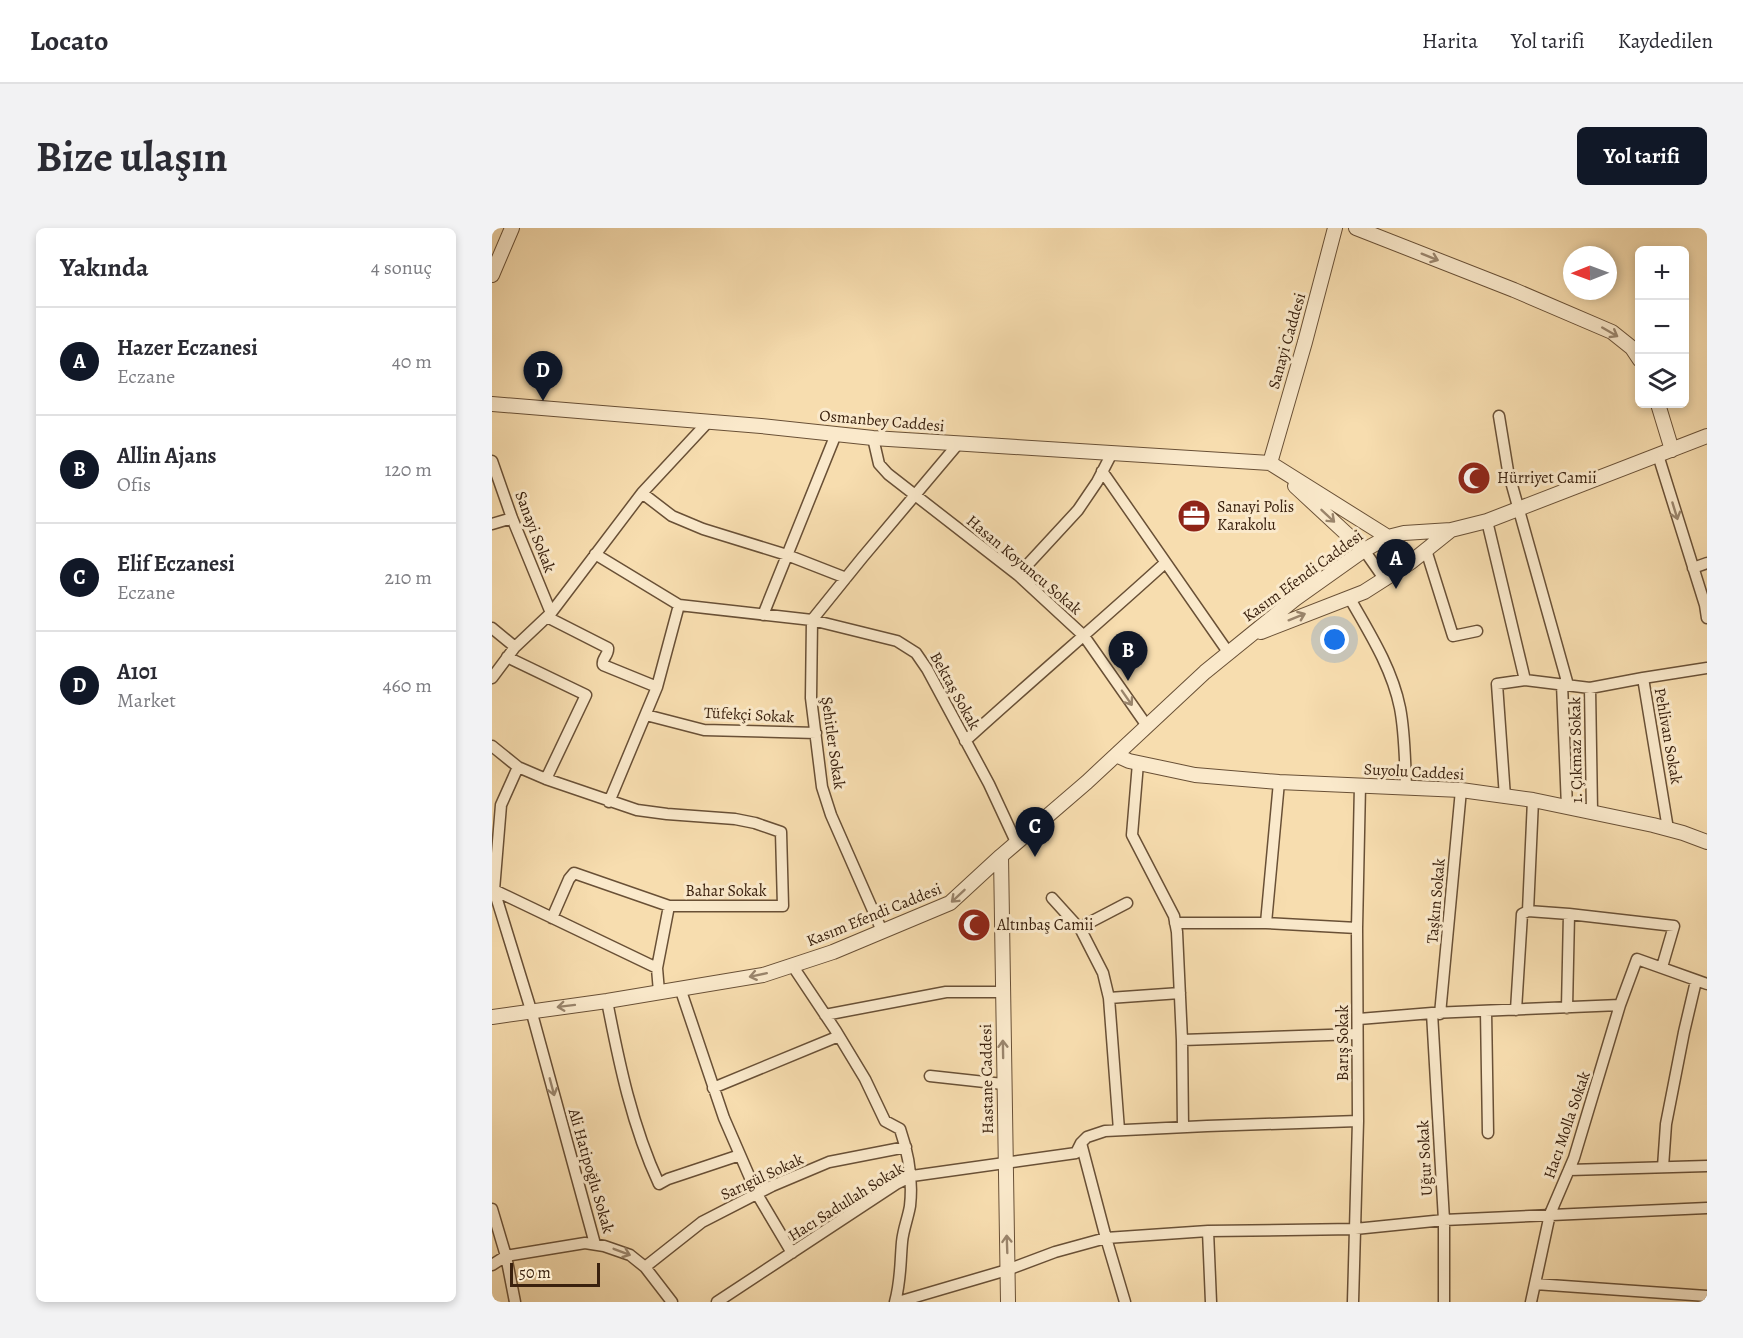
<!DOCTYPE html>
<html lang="tr">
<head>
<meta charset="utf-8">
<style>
  :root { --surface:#fff; --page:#f2f2f3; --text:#2b2b33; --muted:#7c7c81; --line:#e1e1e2; --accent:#111827 }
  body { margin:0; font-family:Alegreya,serif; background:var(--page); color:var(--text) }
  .controls { position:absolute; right:18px; top:18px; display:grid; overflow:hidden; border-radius:9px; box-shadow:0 3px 9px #0003 }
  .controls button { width:54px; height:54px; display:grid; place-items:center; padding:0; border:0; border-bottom:2px solid var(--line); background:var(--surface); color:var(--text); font:30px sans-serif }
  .compass { position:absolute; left:1071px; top:18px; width:54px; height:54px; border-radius:50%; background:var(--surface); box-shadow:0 3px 9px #0003; rotate:269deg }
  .scale { position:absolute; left:18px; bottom:15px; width:90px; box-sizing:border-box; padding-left:6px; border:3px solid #3a210e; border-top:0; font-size:16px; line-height:21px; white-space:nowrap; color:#3a210e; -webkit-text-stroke:4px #fae9cb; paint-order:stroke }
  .you { position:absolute; left:843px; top:412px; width:21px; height:21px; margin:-15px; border:4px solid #fff; border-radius:50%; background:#1a73e8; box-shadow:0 0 0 9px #1a73e833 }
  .badge { display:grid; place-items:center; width:39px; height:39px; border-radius:50%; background:var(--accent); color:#fff; font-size:20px; font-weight:700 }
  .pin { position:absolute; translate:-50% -50px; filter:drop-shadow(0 2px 3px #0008) }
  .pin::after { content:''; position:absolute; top:32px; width:21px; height:18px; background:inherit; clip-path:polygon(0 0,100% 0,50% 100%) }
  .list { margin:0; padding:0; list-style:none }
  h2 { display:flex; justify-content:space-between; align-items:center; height:78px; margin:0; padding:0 24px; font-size:26px }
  h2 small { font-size:20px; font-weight:400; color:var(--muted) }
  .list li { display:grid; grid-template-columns:39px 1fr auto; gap:18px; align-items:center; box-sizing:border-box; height:108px; padding:0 24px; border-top:2px solid var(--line) }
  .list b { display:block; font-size:22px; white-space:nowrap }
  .list p { margin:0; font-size:20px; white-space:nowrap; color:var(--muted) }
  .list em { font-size:20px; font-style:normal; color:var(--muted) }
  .icon { flex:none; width:33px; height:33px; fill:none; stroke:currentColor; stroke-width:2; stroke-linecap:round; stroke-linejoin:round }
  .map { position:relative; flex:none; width:1215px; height:1074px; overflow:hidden; border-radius:9px }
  header { display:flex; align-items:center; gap:36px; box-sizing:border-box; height:84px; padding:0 30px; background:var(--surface); border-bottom:2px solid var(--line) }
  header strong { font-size:28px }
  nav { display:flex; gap:33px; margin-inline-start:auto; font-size:21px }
  .intro { display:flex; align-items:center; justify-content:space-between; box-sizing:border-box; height:144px; padding:0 36px }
  h1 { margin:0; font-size:42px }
  .button { padding:15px 27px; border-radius:9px; background:var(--accent); color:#fff; font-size:21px; font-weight:700 }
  main { display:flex; gap:36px; padding:0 36px }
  aside { flex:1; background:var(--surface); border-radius:9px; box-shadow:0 3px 9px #0003 }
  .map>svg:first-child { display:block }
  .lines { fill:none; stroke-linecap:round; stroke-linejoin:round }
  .minor-casing { stroke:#695036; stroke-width:13 }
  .tertiary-casing { stroke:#695036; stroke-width:16 }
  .minor { stroke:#fae9cb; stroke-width:10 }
  .tertiary { stroke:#fae9cb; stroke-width:14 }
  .oneway { stroke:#9a856c }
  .labels { text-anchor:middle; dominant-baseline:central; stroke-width:6; stroke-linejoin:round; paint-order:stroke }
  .street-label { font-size:16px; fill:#3a210e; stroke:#fae9cb }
  .poi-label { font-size:16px; fill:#3a210e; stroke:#fae9cb; text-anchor:start }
</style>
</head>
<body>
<header>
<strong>Locato</strong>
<nav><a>Harita</a><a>Yol tarifi</a><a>Kaydedilen</a></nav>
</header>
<div class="intro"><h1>Bize ulaşın</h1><a class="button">Yol tarifi</a></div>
<main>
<aside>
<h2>Yakında<small>4 sonuç</small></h2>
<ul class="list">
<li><span class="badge">A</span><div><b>Hazer Eczanesi</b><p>Eczane</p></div><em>40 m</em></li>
<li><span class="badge">B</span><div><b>Allin Ajans</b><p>Ofis</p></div><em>120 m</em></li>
<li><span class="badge">C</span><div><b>Elif Eczanesi</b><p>Eczane</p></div><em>210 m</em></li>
<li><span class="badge">D</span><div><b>A101</b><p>Market</p></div><em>460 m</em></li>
</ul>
</aside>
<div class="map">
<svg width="1215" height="1074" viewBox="0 0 1215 1074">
  <rect width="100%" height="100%" fill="#f7ddaf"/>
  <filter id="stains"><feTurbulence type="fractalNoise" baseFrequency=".00333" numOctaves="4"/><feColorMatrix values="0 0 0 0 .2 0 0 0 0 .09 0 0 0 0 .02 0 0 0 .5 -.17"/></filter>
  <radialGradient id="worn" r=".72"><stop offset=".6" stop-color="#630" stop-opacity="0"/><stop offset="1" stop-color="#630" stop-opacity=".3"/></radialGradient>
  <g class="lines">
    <g class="minor-casing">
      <path id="minor" d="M1007,188L1016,243L1076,457
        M381,210L387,236L396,246L526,347L592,408L655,498
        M1166,227L1213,377L1215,390
        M0,233L20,290L59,385
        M610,243L736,424
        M150,265L180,288L211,301L295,327L354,350
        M995,293L1033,452L1005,456L1013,569
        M0,296L20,290
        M896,309L919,334
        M872,322L893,352
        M934,322L961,408L985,403
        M103,326L187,377L320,392L405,413L424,425L435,441L497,556L524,614
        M1201,340L1215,335
        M526,347L586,282L605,254L620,225
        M857,369C877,404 900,440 908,480C913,506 913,533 914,559
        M271,387L344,206
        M55,389L116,420C117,427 109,431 111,437L165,459
        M320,392L319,470L330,559L339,587L390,703
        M320,392L370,330L466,216
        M0,400L23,419
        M15,429L94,467L54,551
        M0,450L23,419L59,385L150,265L216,194
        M1033,452L1098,460L1151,450
        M1070,456L1075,579
        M1098,460L1100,583
        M154,487L212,502L324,505
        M473,513C539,453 607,395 673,335
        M0,518L26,539L54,551L145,582L175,586L243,591L263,595L289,604L291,678H177L82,645L77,651L60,690
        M646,535L640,607L682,688L685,704L690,812L691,899
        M26,539L9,577L2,662L39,782L103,1016
        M117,574L165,459L187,377
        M1176,601L1151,450L1215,440
        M0,661L165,740
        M560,670L589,702L611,745L617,770L627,902
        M1036,683L1041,572
        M683,695H774L865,700
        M774,695L787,554
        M587,700L635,675
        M300,737L344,803L373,851L393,893L408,901C417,927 421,951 418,978C416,990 411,1002 410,1014C408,1037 409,1052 403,1074
        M188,760L232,890L265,966L300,1025
        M167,764L165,740L177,678
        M617,770L688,765
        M115,773C127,835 140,898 167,956L176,951L248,927
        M1075,780L1077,686
        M1024,782L1030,686L1036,683L1077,686L1182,698L1170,739
        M994,783L996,905
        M940,785L952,992V1074
        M948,786L969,562
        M333,787L454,764H510
        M867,791L940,785L1128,777
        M690,812L865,806
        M438,848L511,856
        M221,860L347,808
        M589,915L614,1010L633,1074
        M1171,939L1174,896L1192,804L1204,753
        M1077,942L1215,938
        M0,981L14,1028L23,1074
        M716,1003L719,1074
        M0,1037L14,1028L93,1015L112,1018L138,1027L153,1039L180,1074
        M153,1039L210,994L280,958L337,934L414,919
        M1043,1056L1215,1068
        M225,1074L404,956L420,948L584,925L589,915L595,909L613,903L715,898L866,893
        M406,1074L515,1042L563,1024L614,1010L716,1003L863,1001L952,992L1215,980
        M861,1074L866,893L865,700L868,557
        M1039,1074L1058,986L1082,930L1128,777L1145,731L1215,756"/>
    </g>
    <g class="tertiary-casing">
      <path id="tertiary" d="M864,0L1022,62L1120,104L1140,120L1148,132
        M0,47L20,0
        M0,176L269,198L381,210L778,235L896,309
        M1166,176L1180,222
        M778,235L813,114L843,0
        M803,258L872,322
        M769,404L872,364L919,334L959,302
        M624,527L637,533L703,547L787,554L969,562L1041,572L1161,597L1191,605L1215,614
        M509,628L516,1074
        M0,789L115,773L271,747L341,724L458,675L509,628L595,554L713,444L803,371L872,322L896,309L912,305L959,302L995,293L1215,208"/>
    </g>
    <use href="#minor" class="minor"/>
    <use href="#tertiary" class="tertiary"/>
  </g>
  <defs><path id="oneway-shaft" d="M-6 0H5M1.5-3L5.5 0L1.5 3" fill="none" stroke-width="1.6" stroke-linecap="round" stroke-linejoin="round" transform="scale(1.5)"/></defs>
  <g class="oneway">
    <use href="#oneway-shaft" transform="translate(938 29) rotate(22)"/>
    <use href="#oneway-shaft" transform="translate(1118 104) rotate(30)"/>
    <use href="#oneway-shaft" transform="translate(1183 283) rotate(73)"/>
    <use href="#oneway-shaft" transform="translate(836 288) rotate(43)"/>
    <use href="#oneway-shaft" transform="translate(805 389) rotate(-22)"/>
    <use href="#oneway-shaft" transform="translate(635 470) rotate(55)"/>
    <use href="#oneway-shaft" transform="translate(466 668) rotate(137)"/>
    <use href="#oneway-shaft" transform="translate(266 747) rotate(168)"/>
    <use href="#oneway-shaft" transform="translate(74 778) rotate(173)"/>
    <use href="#oneway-shaft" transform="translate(511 821) rotate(-91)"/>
    <use href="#oneway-shaft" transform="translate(60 859) rotate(75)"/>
    <use href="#oneway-shaft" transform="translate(515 1016) rotate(-92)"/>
    <use href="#oneway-shaft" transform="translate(130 1024) rotate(21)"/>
  </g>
  <defs>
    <g id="mosque-disc" transform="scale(1.725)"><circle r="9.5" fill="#8f2418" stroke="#fae9cb"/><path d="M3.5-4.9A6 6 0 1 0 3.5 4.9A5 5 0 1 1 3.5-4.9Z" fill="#fff"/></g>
    <g id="office-disc" transform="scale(1.725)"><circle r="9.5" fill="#8f2418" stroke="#fae9cb"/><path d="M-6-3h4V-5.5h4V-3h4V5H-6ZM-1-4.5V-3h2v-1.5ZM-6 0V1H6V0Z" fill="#fff"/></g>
  </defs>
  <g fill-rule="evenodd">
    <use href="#mosque-disc" x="982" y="250"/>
    <use href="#office-disc" x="702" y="288"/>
    <use href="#mosque-disc" x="482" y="697"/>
  </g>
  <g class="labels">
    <g class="street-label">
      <text transform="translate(795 113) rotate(-74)">Sanayi Caddesi</text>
      <text transform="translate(390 193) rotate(5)">Osmanbey Caddesi</text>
      <text transform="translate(43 304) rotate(69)">Sanayi Sokak</text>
      <text transform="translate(532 337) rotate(40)">Hasan Koyuncu Sokak</text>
      <text transform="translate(811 348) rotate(-36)">Kasım Efendi Caddesi</text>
      <text transform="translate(463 463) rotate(61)">Bektaş Sokak</text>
      <text transform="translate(257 487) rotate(3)">Tüfekçi Sokak</text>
      <text transform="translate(1176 508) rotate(80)">Pehlivan Sokak</text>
      <text transform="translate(341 515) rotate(82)">Şehitler Sokak</text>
      <text transform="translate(1084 522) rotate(-91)">1. Çıkmaz Sokak</text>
      <text transform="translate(922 544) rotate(3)">Suyolu Caddesi</text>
      <text x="234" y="663">Bahar Sokak</text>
      <text transform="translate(944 673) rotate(-85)">Taşkın Sokak</text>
      <text transform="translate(382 687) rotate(-22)">Kasım Efendi Caddesi</text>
      <text transform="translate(851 815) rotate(-90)">Barış Sokak</text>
      <text transform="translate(495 851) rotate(-91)">Hastane Caddesi</text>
      <text transform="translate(1075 897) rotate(-71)">Hacı Molla Sokak</text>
      <text transform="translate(933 930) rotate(-93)">Uğur Sokak</text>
      <text transform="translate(99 943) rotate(74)">Ali Hatipoğlu Sokak</text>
      <text transform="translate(270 949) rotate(-25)">Sarıgül Sokak</text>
      <text transform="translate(354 974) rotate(-32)">Hacı Sadullah Sokak</text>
    </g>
    <g class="poi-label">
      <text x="1005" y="250">Hürriyet Camii</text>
      <text x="725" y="279">Sanayi Polis<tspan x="725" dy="18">Karakolu</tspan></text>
      <text x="505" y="697">Altınbaş Camii</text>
    </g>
  </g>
  <rect width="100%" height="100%" filter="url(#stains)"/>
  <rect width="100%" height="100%" fill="url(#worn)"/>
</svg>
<div class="controls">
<button>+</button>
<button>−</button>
<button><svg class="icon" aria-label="layers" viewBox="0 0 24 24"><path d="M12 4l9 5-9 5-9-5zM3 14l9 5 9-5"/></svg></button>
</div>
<svg class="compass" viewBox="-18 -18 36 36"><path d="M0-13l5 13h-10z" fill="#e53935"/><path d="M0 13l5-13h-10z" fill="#7c7c81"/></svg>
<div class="scale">50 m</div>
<div class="you"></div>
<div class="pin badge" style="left:904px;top:361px">A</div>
<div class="pin badge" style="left:636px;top:453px">B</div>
<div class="pin badge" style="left:543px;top:629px">C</div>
<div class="pin badge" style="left:51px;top:173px">D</div>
</div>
</main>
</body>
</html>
